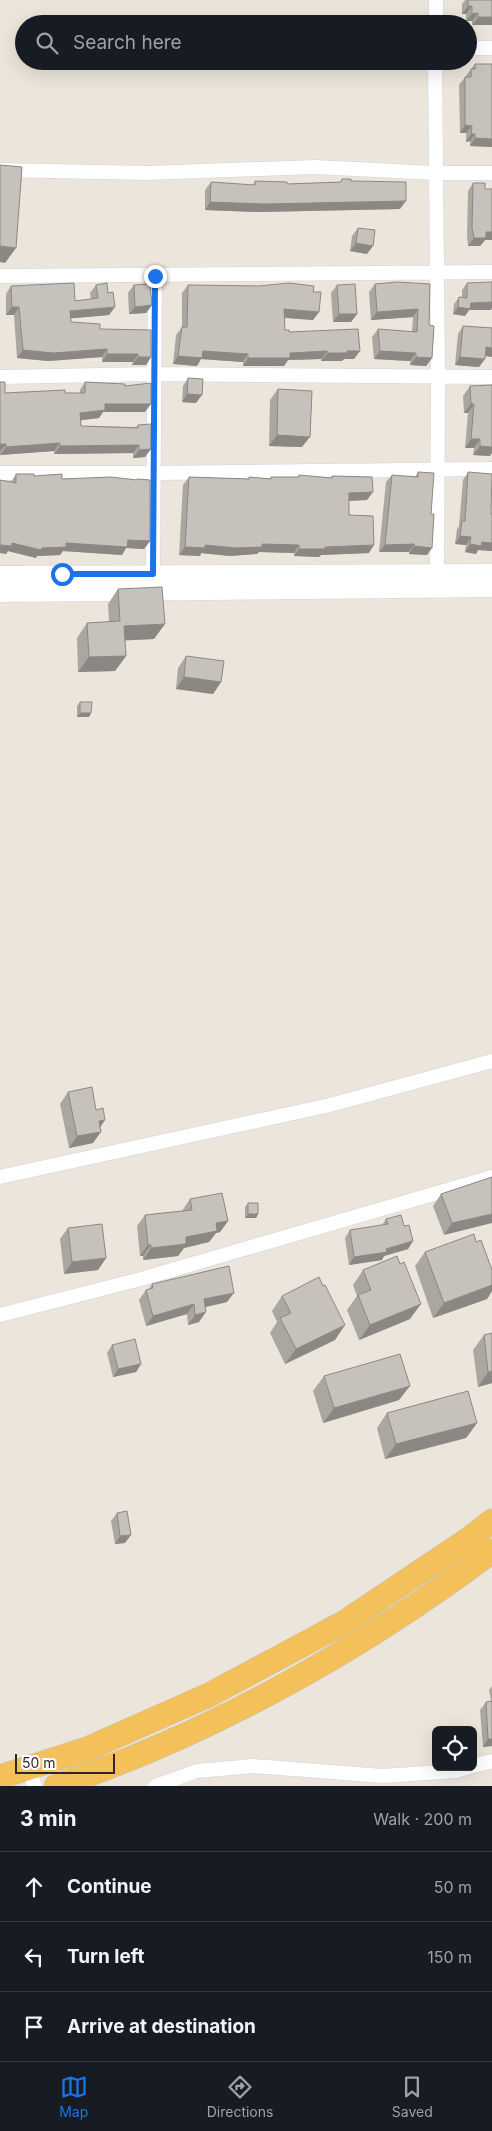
<!DOCTYPE html>
<html lang="en">
<head>
<meta charset="utf-8">
<style>
  :root { --surface:#171b24; --page:#242831; --text:#f1f3f6; --muted:#9ea1a6; --line:#363941; --accent:#1a73e8 }
  body { margin:0; font-family:Inter,sans-serif; background:var(--page); color:var(--text) }
  .controls { position:absolute; right:15px; bottom:15px; display:grid; overflow:hidden; border-radius:8px; box-shadow:0 5px 20px #0002 }
  .controls button { width:45px; height:45px; display:grid; place-items:center; padding:0; border:0; border-bottom:1px solid var(--line); background:var(--surface); color:var(--text); font:25px sans-serif }
  .scale { position:absolute; left:15px; bottom:12px; width:100px; box-sizing:border-box; padding-left:5px; border:2px solid #292929; border-top:0; font-size:14px; line-height:18px; white-space:nowrap; color:#292929; -webkit-text-stroke:4px #fff; paint-order:stroke }
  .stop { position:absolute; width:15px; height:15px; margin:-11px; border:4px solid #1a73e8; border-radius:50%; background:#fff }
  .stop.end { background:#1a73e8; border-color:#fff; box-shadow:0 1px 5px #0008 }
  .list { margin:0; padding:0; list-style:none }
  h2 { display:flex; justify-content:space-between; align-items:center; height:65px; margin:0; padding:0 20px; font-size:21px }
  h2 small { font-size:16px; font-weight:400; color:var(--muted) }
  .list li { display:grid; grid-template-columns:32px 1fr auto; gap:15px; align-items:center; box-sizing:border-box; height:70px; padding:0 20px; border-top:1px solid var(--line) }
  .list b { display:block; font-size:19px; white-space:nowrap }
  .list em { font-size:16px; font-style:normal; color:var(--muted) }
  .icon { flex:none; width:28px; height:28px; fill:none; stroke:currentColor; stroke-width:2; stroke-linecap:round; stroke-linejoin:round }
  .map { position:relative; flex:none; width:492px; height:1786px; overflow:hidden }
  .search { position:absolute; background:var(--surface); box-shadow:0 5px 20px #0002; left:15px; right:15px; top:15px; height:55px; display:flex; align-items:center; gap:12px; box-sizing:border-box; padding:0 18px; border-radius:28px; color:var(--muted); font-size:19px }
  .sheet { height:275px; background:var(--surface) }
  nav { display:flex; justify-content:space-around; align-items:center; box-sizing:border-box; height:70px; border-top:1px solid var(--line); background:var(--surface); font-size:14px; color:var(--muted) }
  nav a { display:grid; justify-items:center; gap:2px }
  nav .on { color:var(--accent) }
  .map>svg:first-child { display:block }
  .lines { fill:none; stroke-linecap:round; stroke-linejoin:round }
  .minor-casing { stroke:#d0d2e2; stroke-width:15 }
  .tertiary-casing { stroke:#d0d2e2; stroke-width:19 }
  .trunk-casing { stroke:#c7c7c7; stroke-width:25 }
  .minor { stroke:#fff; stroke-width:14 }
  .tertiary { stroke:#fff; stroke-width:18 }
  .trunk { stroke:#f4c05a; stroke-width:24 }
  .wall { fill:#aaa7a1 }
  .shaded-wall { fill:#8b8883 }
  .building { fill:#c6c2bb; stroke:#8b8883 }
  .route { stroke:#1a73e8; stroke-width:6 }
</style>
</head>
<body>
<div class="map">
<svg width="492" height="1786" viewBox="0 0 492 1786">
  <rect width="100%" height="100%" fill="#ebe5db"/>
  <g class="lines">
    <g class="minor-casing">
      <path id="minor" d="M436,24V0
        M468,48H492
        M435,61L438,378L437,572
        M0,170L148,173L315,167L435,173H492
        M0,276L492,272
        M0,377L154,374L492,377
        M0,473H157L492,469
        M153,574L155,276
        M0,1177L330,1105L492,1061
        M0,1315L141,1279L492,1177
        M473,1766L492,1761
        M27,1768L35,1786
        M155,1786L197,1771L253,1766L383,1776L456,1771L469,1767"/>
    </g>
    <g class="tertiary-casing">
      <path id="tertiary" d="M0,575L492,573
        M0,593L492,588"/>
    </g>
    <g class="trunk-casing">
      <path id="trunk" d="M0,1777L87,1749L209,1695L345,1622L469,1539L492,1521
        M56,1786C209,1735 364,1648 492,1551"/>
    </g>
    <use href="#minor" class="minor"/>
    <use href="#tertiary" class="tertiary"/>
    <use href="#trunk" class="trunk"/>
  </g>
  <path class="wall" d="M465,0H492L472,25V21H466V14H462V4Z
    M475,64L492,147L470,146V141L466,142V133H460L459,85Z
    M342,179L351,181L400,209L258,212L205,210V190L211,182L253,185L255,181L287,184L340,182Z
    M473,183L485,189H492V240H485L480,246H468L467,236L468,191Z
    M358,228L367,254L350,251L352,236Z
    M467,283L491,310H469L465,316L453,314L454,304L459,297H462V290Z
    M375,284H430L429,325L432,358L426,366L410,365V361L374,359L372,337L378,329L412,332L413,317L371,320L369,292Z
    M96,285L109,315L71,318V322L100,329L151,357L146,365H132L133,362H102V357L48,361L17,358L14,315H6V294L11,286L75,301L91,299L90,293Z
    M134,285L152,305L146,313L129,314L128,293Z
    M188,285L313,292L319,312L313,320L284,318L285,330L354,359H344L342,361H321V359L288,360L284,366H243V362L201,359L197,366L173,364L176,335L182,327V293Z
    M337,285L357,314L351,322H333L331,293Z
    M463,326L492,328V357L485,356L479,367L455,365L458,334Z
    M188,378L196,403L182,402L183,386Z
    M0,382L5,393H80V390L85,382L125,386L145,412H103L99,418L81,420V426L136,427L138,425L151,449L145,457L133,458V453L54,454V451L0,455Z
    M470,386L490,456L473,455L474,448H465L468,413H464L463,396Z
    M278,389L302,447L269,446L270,400Z
    M418,472L427,555L409,554V552H379L386,482L392,475L415,477Z
    M468,472L491,514H492V551L478,550L476,554L465,552L466,545L455,544L457,529L459,526L463,480Z
    M16,474L62,479L136,480L137,479L150,541L144,549L126,548L122,555L63,551L60,555L37,556L36,558L8,551L6,554L11,482Z
    M299,475L330,478L332,476L367,500L349,501V515L369,553L321,555L319,557L294,556V553L259,552L257,554L230,556L201,553L200,556L179,555L183,485L189,477L248,479L249,477L270,479L271,477H298Z
    M118,589L154,639L125,640L126,656L115,671L78,672L77,638L87,623L109,622L108,604Z
    M186,656L221,682L213,694L176,689L178,668Z
    M80,702L91,713L89,717H77V706Z
    M68,1092L96,1110L101,1127L93,1143L69,1148L60,1104Z
    M492,1177L444,1235L433,1206L441,1194Z
    M190,1199L228,1221L220,1232L216,1233L209,1242L184,1248L178,1256L143,1260V1256H140L137,1226L145,1215L182,1211Z
    M248,1203L258,1214L256,1218H245V1207Z
    M386,1219L404,1226L413,1241L408,1249L384,1256L382,1260L349,1265L345,1238L350,1230L382,1225Z
    M68,1228L106,1258L98,1270L64,1274L60,1239Z
    M476,1242L492,1270V1291L487,1299L433,1318L415,1266L425,1252Z
    M363,1270L410,1319L359,1340L347,1310L357,1296L353,1285Z
    M152,1284L227,1302L205,1307L199,1322L188,1325L187,1314L146,1326L139,1300L146,1290L149,1289Z
    M282,1296L335,1340L285,1364L270,1333L277,1322L272,1311Z
    M492,1333V1383L478,1387L473,1350L484,1335Z
    M112,1345L141,1364L136,1372L113,1377L107,1353Z
    M324,1376L399,1400L323,1423L313,1391Z
    M387,1413L477,1423L466,1438L385,1459L377,1428Z
    M117,1513L125,1543L115,1544L111,1521Z
    M492,1686V1746L483,1747L480,1710L486,1702L491,1701L489,1690Z"/>
  <path class="shaded-wall" d="M468,6H472L466,14H462Z
    M478,13L472,21H466L472,14Z
    M478,17H492V25H472Z
    M465,125L472,126L466,133H460Z
    M471,134H475L470,141L466,142Z
    M475,138L492,139V147L470,146Z
    M406,201L400,209L258,212L205,210L210,202Z
    M486,232H492V240H485L480,246H468L474,238Z
    M356,243L373,246L367,254L350,251Z
    M0,246L16,248L5,263L0,262Z
    M492,302V308L491,310H469L465,316L453,314L458,307L471,303Z
    M152,305L146,313L129,314L135,307Z
    M12,307H19L14,315H6Z
    M115,307L109,315L65,319L70,311Z
    M284,309L319,312L313,320L278,317Z
    M418,309L413,317L371,320L377,312Z
    M339,314H357L351,322H333Z
    M486,347L492,348V357L480,355Z
    M107,349L102,357L48,361L17,358L23,350Z
    M203,351L248,354L243,362L201,359L197,366L173,364L178,356Z
    M327,351L321,359L288,360L284,366H243L248,358L290,353Z
    M347,351H360L354,359H344L342,361H321L327,353Z
    M380,351L416,353L410,361L374,359Z
    M107,354H138L133,362H102Z
    M138,357H151L146,365H132Z
    M416,357L432,358L426,366L410,365Z
    M460,357L485,359L479,367L455,365Z
    M187,394L202,395L196,403L182,402Z
    M105,404H151L145,412H103L99,418L75,421L80,413Z
    M471,404H474L468,413H464Z
    M277,435L310,437L302,447L269,446Z
    M471,439H480L474,448H465Z
    M60,443L54,451L0,455L6,447Z
    M0,444H6L0,452Z
    M139,445L133,453L54,454L60,446Z
    M480,446L492,447V453L490,456L473,455Z
    M151,449L145,457L133,458L139,450Z
    M373,492L367,500L343,501L349,493Z
    M460,536L471,537L466,545L455,544Z
    M128,540L150,541L144,549L126,548L122,555L63,551L60,555L37,556L36,558L8,551L6,554L0,553V545L12,543L42,548L66,543Z
    M482,542L492,543V551L478,550L476,554L465,552L470,544Z
    M262,544L299,545L294,553L259,552L257,554L230,556L201,553L200,556L179,555L185,547L205,545Z
    M414,544L409,552H379L385,545Z
    M374,545L369,553L321,555L319,557L294,556L299,549Z
    M414,546L432,548L427,555L409,554Z
    M165,624L154,639L114,641L124,626Z
    M126,656L115,671L78,672L89,657Z
    M184,677L221,682L213,694L176,689Z
    M80,713H91L89,717H77Z
    M105,1120L97,1132L99,1121Z
    M101,1132L93,1143L69,1148L77,1136Z
    M248,1214H258L256,1218H245Z
    M492,1214V1223L444,1235L452,1223Z
    M228,1221L220,1232L216,1233L209,1242L184,1248L178,1256L143,1260L151,1248L186,1237L216,1223Z
    M413,1241L408,1249L384,1256L382,1260L349,1265L354,1257L386,1249Z
    M148,1245H151L143,1256H140Z
    M106,1258L98,1270L64,1274L72,1262Z
    M492,1285V1291L487,1299L433,1318L444,1303Z
    M234,1293L227,1302L197,1309L204,1299Z
    M194,1304L187,1314L146,1326L153,1316Z
    M421,1304L410,1319L359,1340L370,1325Z
    M206,1312L199,1322L188,1325L195,1315Z
    M345,1325L335,1340L285,1364L296,1349Z
    M141,1364L136,1372L113,1377L118,1369Z
    M492,1371V1383L478,1387L488,1372Z
    M410,1386L399,1400L323,1423L334,1408Z
    M477,1423L466,1438L385,1459L396,1444Z
    M131,1535L125,1543L115,1544L120,1536Z
    M488,1739H492V1746L483,1747Z"/>
  <path class="building" d="M468,0H492V17H478V13L472,14V6H468Z
    M475,64H492V139L475,138V134H471L472,126L465,125V77H471V69H475Z
    M0,165L22,167L16,248L0,246Z
    M342,179H351V181L406,182V201L264,204L210,202L211,182L255,185V181L287,182V184L341,182Z
    M473,183H485V189H492V232H486V238H474L472,228Z
    M358,228L375,230L373,246L356,243Z
    M397,282L430,284L429,325L434,326L432,358L416,357V353L380,351L378,329L417,332L418,309L377,312L375,284Z
    M492,282V302L471,303L470,309L458,307L459,297L467,298V283Z
    M74,283L75,301L98,298L96,285L107,283L108,293L113,292L115,307L70,311L71,322L100,324V329L151,330V357H138V354H107V349L53,353L23,350L19,307H12L11,286Z
    M289,283L314,286L313,292H321L319,312L284,309L285,330H289V332L358,329L360,351H347V353H327V351L290,353V358H248V354L203,351L202,358L178,356L182,327H187L188,285L259,286Z
    M150,284L152,305L135,307L134,285Z
    M355,284L357,314H339L337,285Z
    M463,326L492,328V348L486,347L485,359L460,357Z
    M188,378L203,379L202,395L187,394Z
    M0,382H5V393L65,390V393H85V382L125,384V386L151,383V404H105V410L80,413L81,426L138,428V425L151,424V449L139,450V445L60,446V443L6,447V444H0Z
    M492,385V447L480,446V439H471L474,404H471L470,386Z
    M278,389L312,391L310,437L277,435Z
    M418,472L434,473L431,514H434L432,548L414,546V544L385,545L392,475L418,477Z
    M468,472L492,474L491,514H492V543L482,542L481,546L470,544L471,537L460,536L462,521H465Z
    M16,474H34V476L62,474V479L111,477L137,480V479L150,480V541L128,540L127,547L66,543V547L42,548L41,550L12,543V546L0,545V480L16,483Z
    M299,475L332,478V476L372,477L373,492L349,493V515L373,516L374,545L325,547V549H299V545L262,544V547L236,548L205,545V548L185,547L189,477L249,479V477L271,479V477H299Z
    M162,587L165,624L124,626L126,656L89,657L87,623L120,621L118,589Z
    M186,656L224,661L221,682L184,677Z
    M80,702H92L91,713H80Z
    M92,1087L96,1110L103,1108L105,1120L99,1121L101,1132L77,1136L68,1092Z
    M492,1177V1214L452,1223L441,1194Z
    M222,1193L228,1221L216,1223L217,1231L186,1237V1244L151,1248V1245H148L145,1215L192,1210L190,1199Z
    M248,1203H258V1214H248Z
    M401,1215L404,1226L409,1225L413,1241L386,1249L387,1252L354,1257L350,1230L388,1224L386,1219Z
    M102,1224L106,1258L72,1262L68,1228Z
    M474,1234L476,1242L481,1240L492,1270V1285L444,1303L425,1252Z
    M397,1256L400,1264L404,1262L421,1304L370,1325L358,1295L371,1290L363,1270Z
    M229,1266L234,1293L204,1299L206,1312L195,1315L194,1304L153,1316L146,1290L153,1288L152,1284Z
    M319,1277L323,1286L325,1285L345,1325L296,1349L280,1318L291,1313L282,1296Z
    M492,1333V1371L488,1372L484,1335Z
    M135,1339L141,1364L118,1369L112,1345Z
    M400,1354L410,1386L334,1408L324,1376Z
    M468,1391L477,1423L396,1444L387,1413Z
    M127,1511L131,1535L120,1536L117,1513Z
    M492,1701V1739H488L486,1702Z"/>
  <g class="lines">
    <path class="route" d="M62,574H153L155,276"/>
  </g>
</svg>
<div class="controls">
<button><svg class="icon" aria-label="locate" viewBox="0 0 24 24"><circle cx="12" cy="12" r="6"/><path d="M12 2v4M12 18v4M2 12h4M18 12h4"/></svg></button>
</div>
<div class="scale">50 m</div>
<div class="stop" style="left:62px;top:574px"></div>
<div class="stop end" style="left:155px;top:276px"></div>
<div class="search"><svg class="icon" aria-label="search" viewBox="0 0 24 24"><circle cx="10" cy="10" r="6"/><path d="M15 15l6 6"/></svg>Search here</div>
</div>
<section class="sheet">
<h2>3 min<small>Walk · 200 m</small></h2>
<ul class="list">
<li><svg class="icon" aria-label="ahead" viewBox="0 0 24 24"><path d="M12 20V5M6 11l6-6 6 6"/></svg><div><b>Continue</b></div><em>50 m</em></li>
<li><svg class="icon" aria-label="left" viewBox="0 0 24 24"><path d="M17 20v-9H6M10 6l-5 5 5 5"/></svg><div><b>Turn left</b></div><em>150 m</em></li>
<li><svg class="icon" aria-label="arrive" viewBox="0 0 24 24"><path d="M6 21V4h12l-3 4 3 4H6"/></svg><div><b>Arrive at destination</b></div></li>
</ul>
</section>
<nav>
<a class="on"><svg class="icon" aria-label="map" viewBox="0 0 24 24"><path d="M3 6l6-2 6 2 6-2v14l-6 2-6-2-6 2zM9 4v14M15 6v14"/></svg>Map</a>
<a><svg class="icon" aria-label="directions" viewBox="0 0 24 24"><path d="M12 3l9 9-9 9-9-9zM9 14v-3h6M13 9l2 2-2 2"/></svg>Directions</a>
<a><svg class="icon" aria-label="saved" viewBox="0 0 24 24"><path d="M7 4h10v16l-5-4-5 4z"/></svg>Saved</a>
</nav>
</body>
</html>
